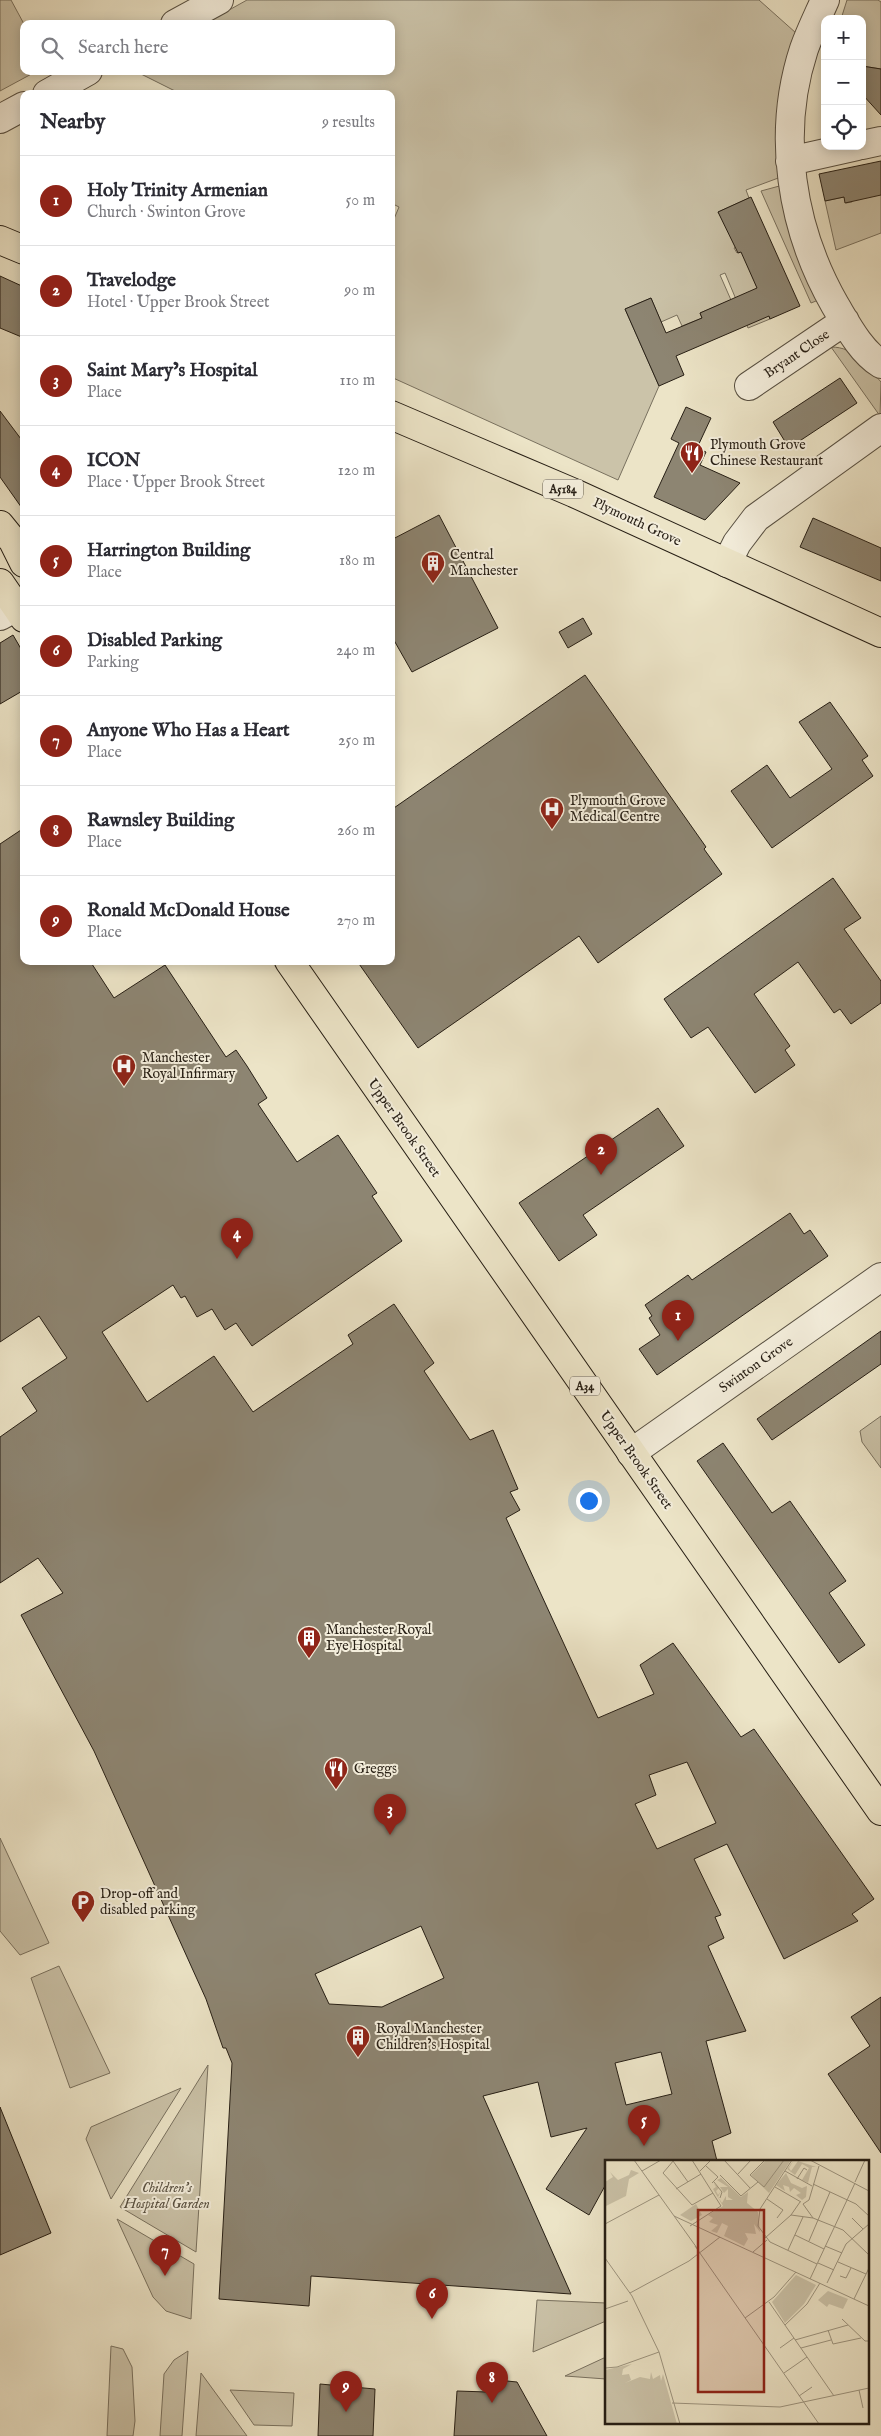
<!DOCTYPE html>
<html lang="en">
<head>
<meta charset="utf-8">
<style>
  :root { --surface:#fff; --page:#f7f7f7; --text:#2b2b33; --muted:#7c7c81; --line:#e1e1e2; --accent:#8f2418 }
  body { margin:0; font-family:"IM FELL English",serif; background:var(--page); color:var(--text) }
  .controls { position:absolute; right:15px; top:15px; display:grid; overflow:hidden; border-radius:10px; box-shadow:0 2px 12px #0003 }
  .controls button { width:45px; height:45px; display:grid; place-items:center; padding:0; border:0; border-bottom:1px solid var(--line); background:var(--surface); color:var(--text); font:25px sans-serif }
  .you { position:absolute; left:588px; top:1500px; width:18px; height:18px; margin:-12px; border:4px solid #fff; border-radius:50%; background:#1a73e8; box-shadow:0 0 0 8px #1a73e833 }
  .badge { display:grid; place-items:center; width:32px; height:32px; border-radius:50%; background:var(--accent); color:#fff; font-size:16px; font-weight:700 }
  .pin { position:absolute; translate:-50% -41px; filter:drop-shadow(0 1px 2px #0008) }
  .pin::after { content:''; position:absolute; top:26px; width:18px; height:15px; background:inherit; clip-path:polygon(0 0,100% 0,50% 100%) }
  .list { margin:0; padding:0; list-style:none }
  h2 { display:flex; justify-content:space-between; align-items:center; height:65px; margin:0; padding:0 20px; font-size:21px }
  h2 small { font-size:16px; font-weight:400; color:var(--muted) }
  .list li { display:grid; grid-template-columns:32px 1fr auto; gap:15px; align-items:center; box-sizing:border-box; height:90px; padding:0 20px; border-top:1px solid var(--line) }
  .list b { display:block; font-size:19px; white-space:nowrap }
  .list p { margin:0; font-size:16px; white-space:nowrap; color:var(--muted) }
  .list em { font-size:16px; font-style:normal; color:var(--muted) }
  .icon { flex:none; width:28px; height:28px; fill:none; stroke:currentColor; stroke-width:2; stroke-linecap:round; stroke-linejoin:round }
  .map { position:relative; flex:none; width:881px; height:2436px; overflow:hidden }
  .search { position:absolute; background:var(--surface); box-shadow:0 2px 12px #0003; left:20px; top:20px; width:375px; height:55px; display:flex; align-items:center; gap:12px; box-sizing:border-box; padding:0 18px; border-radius:10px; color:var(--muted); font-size:19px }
  .panel { position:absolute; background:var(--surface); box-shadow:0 2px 12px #0003; left:20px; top:90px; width:375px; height:875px; border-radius:10px }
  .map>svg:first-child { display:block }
  .green { fill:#cbc3a9; stroke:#79715f }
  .building { fill:#8d8572; stroke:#271f15; fill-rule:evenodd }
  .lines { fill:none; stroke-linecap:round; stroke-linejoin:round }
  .minor-casing { stroke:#585042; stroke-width:30 }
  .major-casing { stroke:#271f15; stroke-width:30 }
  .highway-casing { stroke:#271f15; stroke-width:30 }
  .minor { stroke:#f3eddb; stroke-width:28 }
  .major { stroke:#ece4c7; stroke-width:28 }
  .highway { stroke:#ece4c7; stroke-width:28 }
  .labels { text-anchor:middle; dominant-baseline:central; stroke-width:4; stroke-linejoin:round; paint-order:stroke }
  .shield { fill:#f3eddb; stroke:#645d50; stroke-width:1 }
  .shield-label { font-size:12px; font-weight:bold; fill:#271f15 }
  .street-label { font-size:14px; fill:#271f15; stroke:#f3eddb }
  .poi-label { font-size:14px; fill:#271f15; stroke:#f3eddb; text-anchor:start }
  .park-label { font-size:14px; font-style:italic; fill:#585041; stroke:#f3eddb }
  .inset-road { fill:none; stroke:#9d9580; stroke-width:1 }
  .view { fill:#8f2418; fill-opacity:0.15; stroke:#8f2418; stroke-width:2.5 }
  .inset-edge { fill:none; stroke:#271f15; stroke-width:2.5 }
</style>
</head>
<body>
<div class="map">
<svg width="881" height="2436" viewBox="0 0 881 2436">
  <rect width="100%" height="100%" fill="#ece4c7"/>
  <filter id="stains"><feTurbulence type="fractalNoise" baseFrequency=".004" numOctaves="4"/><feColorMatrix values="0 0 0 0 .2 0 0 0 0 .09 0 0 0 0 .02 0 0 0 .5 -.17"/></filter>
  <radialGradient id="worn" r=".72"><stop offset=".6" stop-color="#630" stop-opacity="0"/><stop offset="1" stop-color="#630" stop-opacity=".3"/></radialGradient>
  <path class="green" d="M0,0H11L24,24V71H37L0,91Z
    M247,0H759L796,33L781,177L746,190L749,198L718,212L739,245L734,248L737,253L742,251L770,319L748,328L725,273L720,275L731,300L700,313L702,318L682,326L677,315L661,322L651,298L625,309L659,386L618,480L391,377V226L399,207L391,203V94H181L135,71H391V24H204Z
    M847,0H878L881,2V69L862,66V19H841Z
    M783,185L821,299L811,303L761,191Z
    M881,189V233L836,250L825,201L844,197L846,203L852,202L851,195Z
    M831,347C855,347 866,365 881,382L880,416Z
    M881,1416V1468L862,1442L860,1431Z
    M0,1838L49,1943L20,1955L0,1931Z
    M59,1966L110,2073L70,2088L31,1978Z
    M208,2065L196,2252L120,2207Z
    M181,2088L111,2199L86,2139L91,2127Z
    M117,2219L194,2264L191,2319L166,2311L153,2297Z
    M537,2300L606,2303V2321L533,2352Z
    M111,2346L123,2349L132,2367L135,2421L133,2436H107Z
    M188,2351L182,2436H160L164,2374L174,2360Z
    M606,2357V2379L565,2376Z
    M201,2373L247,2436H196Z
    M230,2390L294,2393L292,2426L254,2425Z"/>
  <path class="building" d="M862,66L881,69V115L862,94Z
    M881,161V195L845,203L844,197L825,201L819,174Z
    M751,197L800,306L770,319L769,316L676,356L684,375L659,386L625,309L651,298L666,333L702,318L700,313L757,288L741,252L738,253L718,212Z
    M0,276L24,287V338L0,328Z
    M840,378L857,403L789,448L773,422Z
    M686,407L711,418L697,448L706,452L700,465L740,483L705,520L654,497L679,443L671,439Z
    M0,411L24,443V511L0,477Z
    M439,515L498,628L412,672L391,635V540Z
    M813,518L881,548V581L800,547Z
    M583,618L592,634L568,648L559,632Z
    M13,635L24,654V690L0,704V643Z
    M585,675L706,847L704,849L722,874L598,963L579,936L418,1048L357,961H391V810Z
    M830,702L868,756L862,760L873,776L772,848L731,791L767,765L790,798L832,769L799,722Z
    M24,828V961H90L114,998L165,965L226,1057L236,1050L247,1066L267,1098L258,1104L297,1162L338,1135L377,1193L372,1196L402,1241L252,1346L236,1323L225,1330L212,1309L197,1317L185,1296L181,1298L173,1285L102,1332L147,1402L214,1356L253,1412L353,1344L348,1335L394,1304L434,1363L424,1371L470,1440L493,1430L518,1489L510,1492L520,1510L506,1518L598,1718L654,1694L640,1665L673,1643L741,1737L754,1729L874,1899L852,1914L858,1921L784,1959L727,1844L694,1859L721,1915L715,1917L724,1938L708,1946L746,2031L706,2041L731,2133L712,2141L717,2161H606V2184L589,2215L546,2189L587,2128L551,2137L538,2082L483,2096L571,2294L311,2276L309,2306L219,2299L232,2063L226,2048H223L206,1999L94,1751L21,1615L63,1593L38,1558L0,1583V1437L37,1411L22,1388L67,1358L39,1316L0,1342V844ZM687,1762L716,1823L657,1849L635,1804L656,1795L649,1775ZM421,1926L444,1978L382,2007L329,2004L315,1974ZM661,2052L672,2094L626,2105L615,2063Z
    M833,878L861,918L844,929L881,981V1003L851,1024L840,1009L834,1013L798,962L754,994L790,1046L785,1050L795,1065L755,1093L708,1027L691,1038L664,999Z
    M658,1108L684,1146L583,1215L597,1235L559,1261L519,1203Z
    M790,1213L804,1234L810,1230L828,1256L657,1375L639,1349L660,1335L649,1318L652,1316L645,1305L688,1275L692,1280Z
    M881,1331V1364L772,1440L757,1419Z
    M723,1443L772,1513L790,1501L846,1581L829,1593L865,1645L839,1663L697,1461Z
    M881,1997V2153L828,2074L870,2046L851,2017Z
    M0,2107L51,2233L0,2255Z
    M497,2380L517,2382L547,2436H454L457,2391L487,2392Z
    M320,2384L375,2389L373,2436H318Z"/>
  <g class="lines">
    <g class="minor-casing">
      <path id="minor" d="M825,0C818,16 810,32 804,49C776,134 791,228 835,305C847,325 861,352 881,364
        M175,24L219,0
        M47,94L88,71
        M0,119L24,106
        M862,145L881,141
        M790,161L857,146
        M749,386L845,321
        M727,563L737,543L756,518L881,428
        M0,616L24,603
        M631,1453L881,1277"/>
    </g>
    <g class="major-casing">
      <path id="major" d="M0,240L24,250
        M391,415L574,493L881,633"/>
    </g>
    <g class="highway-casing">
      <path id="highway" d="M0,525L13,541L24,563
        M0,583L24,618
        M289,961L881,1811"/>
    </g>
    <use href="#minor" class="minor"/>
    <use href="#major" class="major"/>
    <use href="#highway" class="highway"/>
  </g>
  <defs>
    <g id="restaurant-pin" transform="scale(1.25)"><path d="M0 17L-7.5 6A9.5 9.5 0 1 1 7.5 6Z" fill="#8f2418" stroke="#f3eddb"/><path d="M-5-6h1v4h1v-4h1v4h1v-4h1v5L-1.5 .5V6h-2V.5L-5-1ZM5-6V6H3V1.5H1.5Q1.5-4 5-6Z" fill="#fff"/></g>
    <g id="building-pin" transform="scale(1.25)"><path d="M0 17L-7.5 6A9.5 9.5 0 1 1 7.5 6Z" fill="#8f2418" stroke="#f3eddb"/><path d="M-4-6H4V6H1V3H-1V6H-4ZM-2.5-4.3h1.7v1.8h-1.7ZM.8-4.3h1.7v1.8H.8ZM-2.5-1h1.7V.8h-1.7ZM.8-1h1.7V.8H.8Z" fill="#fff"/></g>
    <g id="hospital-pin" transform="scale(1.25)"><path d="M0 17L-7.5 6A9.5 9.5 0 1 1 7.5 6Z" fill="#8f2418" stroke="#f3eddb"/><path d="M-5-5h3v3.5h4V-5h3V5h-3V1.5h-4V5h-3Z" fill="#fff"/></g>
    <g id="parking-pin" transform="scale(1.25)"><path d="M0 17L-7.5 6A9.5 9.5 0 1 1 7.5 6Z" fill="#8f2418" stroke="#f3eddb"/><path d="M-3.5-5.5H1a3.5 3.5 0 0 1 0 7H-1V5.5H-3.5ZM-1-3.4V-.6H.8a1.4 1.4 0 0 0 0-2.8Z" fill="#fff"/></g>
  </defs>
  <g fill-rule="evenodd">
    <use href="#restaurant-pin" x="692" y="453"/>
    <use href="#building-pin" x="433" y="563"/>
    <use href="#hospital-pin" x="552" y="809"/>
    <use href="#hospital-pin" x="124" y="1066"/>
    <use href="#building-pin" x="309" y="1638"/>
    <use href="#restaurant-pin" x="336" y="1769"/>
    <use href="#parking-pin" x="83" y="1902"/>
    <use href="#building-pin" x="358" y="2037"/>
  </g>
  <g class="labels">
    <g class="shield">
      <rect x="543" y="479.5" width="40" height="19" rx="4"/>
      <rect x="570" y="1376.5" width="30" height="19" rx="4"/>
    </g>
    <g class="shield-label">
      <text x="563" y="489">A5184</text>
      <text x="585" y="1386">A34</text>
    </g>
    <g class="street-label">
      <text transform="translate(797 354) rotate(-34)">Bryant Close</text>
      <text transform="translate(637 522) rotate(25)">Plymouth Grove</text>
      <text transform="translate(404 1128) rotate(55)">Upper Brook Street</text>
      <text transform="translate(756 1365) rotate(-35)">Swinton Grove</text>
      <text transform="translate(636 1460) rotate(55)">Upper Brook Street</text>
    </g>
    <g class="poi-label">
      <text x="710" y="445">Plymouth Grove<tspan x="710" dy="16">Chinese Restaurant</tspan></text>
      <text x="450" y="555">Central<tspan x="450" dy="16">Manchester</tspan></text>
      <text x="570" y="801">Plymouth Grove<tspan x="570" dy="16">Medical Centre</tspan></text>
      <text x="142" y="1058">Manchester<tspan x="142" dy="16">Royal Infirmary</tspan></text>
      <text x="326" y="1630">Manchester Royal<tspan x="326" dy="16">Eye Hospital</tspan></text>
      <text x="354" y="1769">Greggs</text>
      <text x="100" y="1894">Drop-off and<tspan x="100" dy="16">disabled parking</tspan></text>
      <text x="376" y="2029">Royal Manchester<tspan x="376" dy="16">Children’s Hospital</tspan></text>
    </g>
    <g class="park-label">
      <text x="167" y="2188">Children's<tspan x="167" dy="16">Hospital Garden</tspan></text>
    </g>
  </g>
  <g transform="translate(605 2160)">
    <rect width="264" height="264" fill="#ece4c7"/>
    <path d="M161,0H186L164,33L146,15ZM189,0L184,8L186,11L193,1L211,7H207L203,23L197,20L204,8L199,5L197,4L190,15L182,9ZM26,10L34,13L24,19L21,36L1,46L0,22L8,17L5,12L13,20L24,15ZM181,13L186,23L197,28L202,26L201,37L197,40L191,35L196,33L189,28L185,32L184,27L178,25L180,31L171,25ZM116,18L136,37L143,32L142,43L153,52L155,72L149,64L151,74L140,73L143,79L139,86L119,76L123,66L117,63L112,73L106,71L113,65L104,62L108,58L103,55L118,46L108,29L111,27L109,24L114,28L111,31L113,35L116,31L113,37L117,43L121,36V40H128L123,37V29L119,33L115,27H123L112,20ZM91,44L97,55L86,61L75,55ZM191,115L211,125L199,144L180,163L167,142ZM223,131L243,139L238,149L224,144L222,147L213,140ZM27,204L18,209L17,215L24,214L26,220L20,223L35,217L45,219L46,212L48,219L55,215L56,221L58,214L72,264H0V210Z" fill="#cbc3a9"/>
    <path class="inset-road" d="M29,0L92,88M69,0L58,13L87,45L108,33M119,0L145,28M160,0L145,15L159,27L179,0M187,0L155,49L153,66L165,82L212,104M205,0L264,31M68,1L83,22M101,6L113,17L107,23M37,11L56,0M95,11L106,0M180,11L207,26M133,14L146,0M115,15L136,36L153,22M192,19L199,8L202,10M109,22L117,32L115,38M250,22L260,0M208,24L251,44L264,56M170,27L196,42M71,29L96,14M162,39L178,50L172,58M198,44L204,40L214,6M198,44L208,58M186,55L208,58L238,70L264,95M69,56L264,146M247,58L258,69M0,64L54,35M85,66L116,46L87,0M190,75L219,89M160,78L186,55L195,42M204,81L225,32M90,86L214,264M220,86L237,93M183,90L198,57M148,92L162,80M0,98L27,136L54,192L75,264M233,102L261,114M213,103L229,110M235,116L241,118L246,108M205,119L250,23M222,123L241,84L264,64M25,133L84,101L115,77M249,139L264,108M164,142L229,236M0,149L23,141M140,158L169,137L191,112M237,159L260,181H264M180,165L202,144L215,123M223,170L228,184L256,178M190,180L243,165M175,188L189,178M196,188L226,180M0,208L12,207L54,192M179,213L202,197M254,230L258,248M194,236L207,227M67,243L175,247L264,228"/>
    <path class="view" d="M93,50H159V232H93Z"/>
    <rect width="264" height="264" class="inset-edge"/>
  </g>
  <rect width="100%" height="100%" filter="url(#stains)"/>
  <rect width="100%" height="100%" fill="url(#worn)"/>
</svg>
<div class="controls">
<button>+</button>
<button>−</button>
<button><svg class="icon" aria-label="locate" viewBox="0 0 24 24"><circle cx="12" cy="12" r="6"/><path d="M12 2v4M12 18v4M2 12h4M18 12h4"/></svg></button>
</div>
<div class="you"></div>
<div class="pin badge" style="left:678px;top:1341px">1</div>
<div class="pin badge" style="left:601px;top:1175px">2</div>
<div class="pin badge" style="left:390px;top:1835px">3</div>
<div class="pin badge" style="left:237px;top:1259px">4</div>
<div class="pin badge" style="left:644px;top:2146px">5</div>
<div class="pin badge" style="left:432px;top:2319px">6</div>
<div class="pin badge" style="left:165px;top:2276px">7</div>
<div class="pin badge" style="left:492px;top:2403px">8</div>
<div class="pin badge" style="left:346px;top:2412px">9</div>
<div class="search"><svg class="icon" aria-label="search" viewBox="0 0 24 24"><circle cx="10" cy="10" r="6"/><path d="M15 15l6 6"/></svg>Search here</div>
<section class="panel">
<h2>Nearby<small>9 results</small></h2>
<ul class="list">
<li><span class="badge">1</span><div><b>Holy Trinity Armenian</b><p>Church · Swinton Grove</p></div><em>50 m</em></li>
<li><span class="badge">2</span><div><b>Travelodge</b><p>Hotel · Upper Brook Street</p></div><em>90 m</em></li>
<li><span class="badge">3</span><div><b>Saint Mary’s Hospital</b><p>Place</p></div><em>110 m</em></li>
<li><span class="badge">4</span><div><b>ICON</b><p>Place · Upper Brook Street</p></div><em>120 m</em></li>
<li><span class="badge">5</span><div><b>Harrington Building</b><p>Place</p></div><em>180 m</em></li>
<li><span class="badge">6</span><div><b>Disabled Parking</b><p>Parking</p></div><em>240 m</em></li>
<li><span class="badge">7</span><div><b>Anyone Who Has a Heart</b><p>Place</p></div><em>250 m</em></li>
<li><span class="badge">8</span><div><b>Rawnsley Building</b><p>Place</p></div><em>260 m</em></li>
<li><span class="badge">9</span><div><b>Ronald McDonald House</b><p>Place</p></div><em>270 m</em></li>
</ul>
</section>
</div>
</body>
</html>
